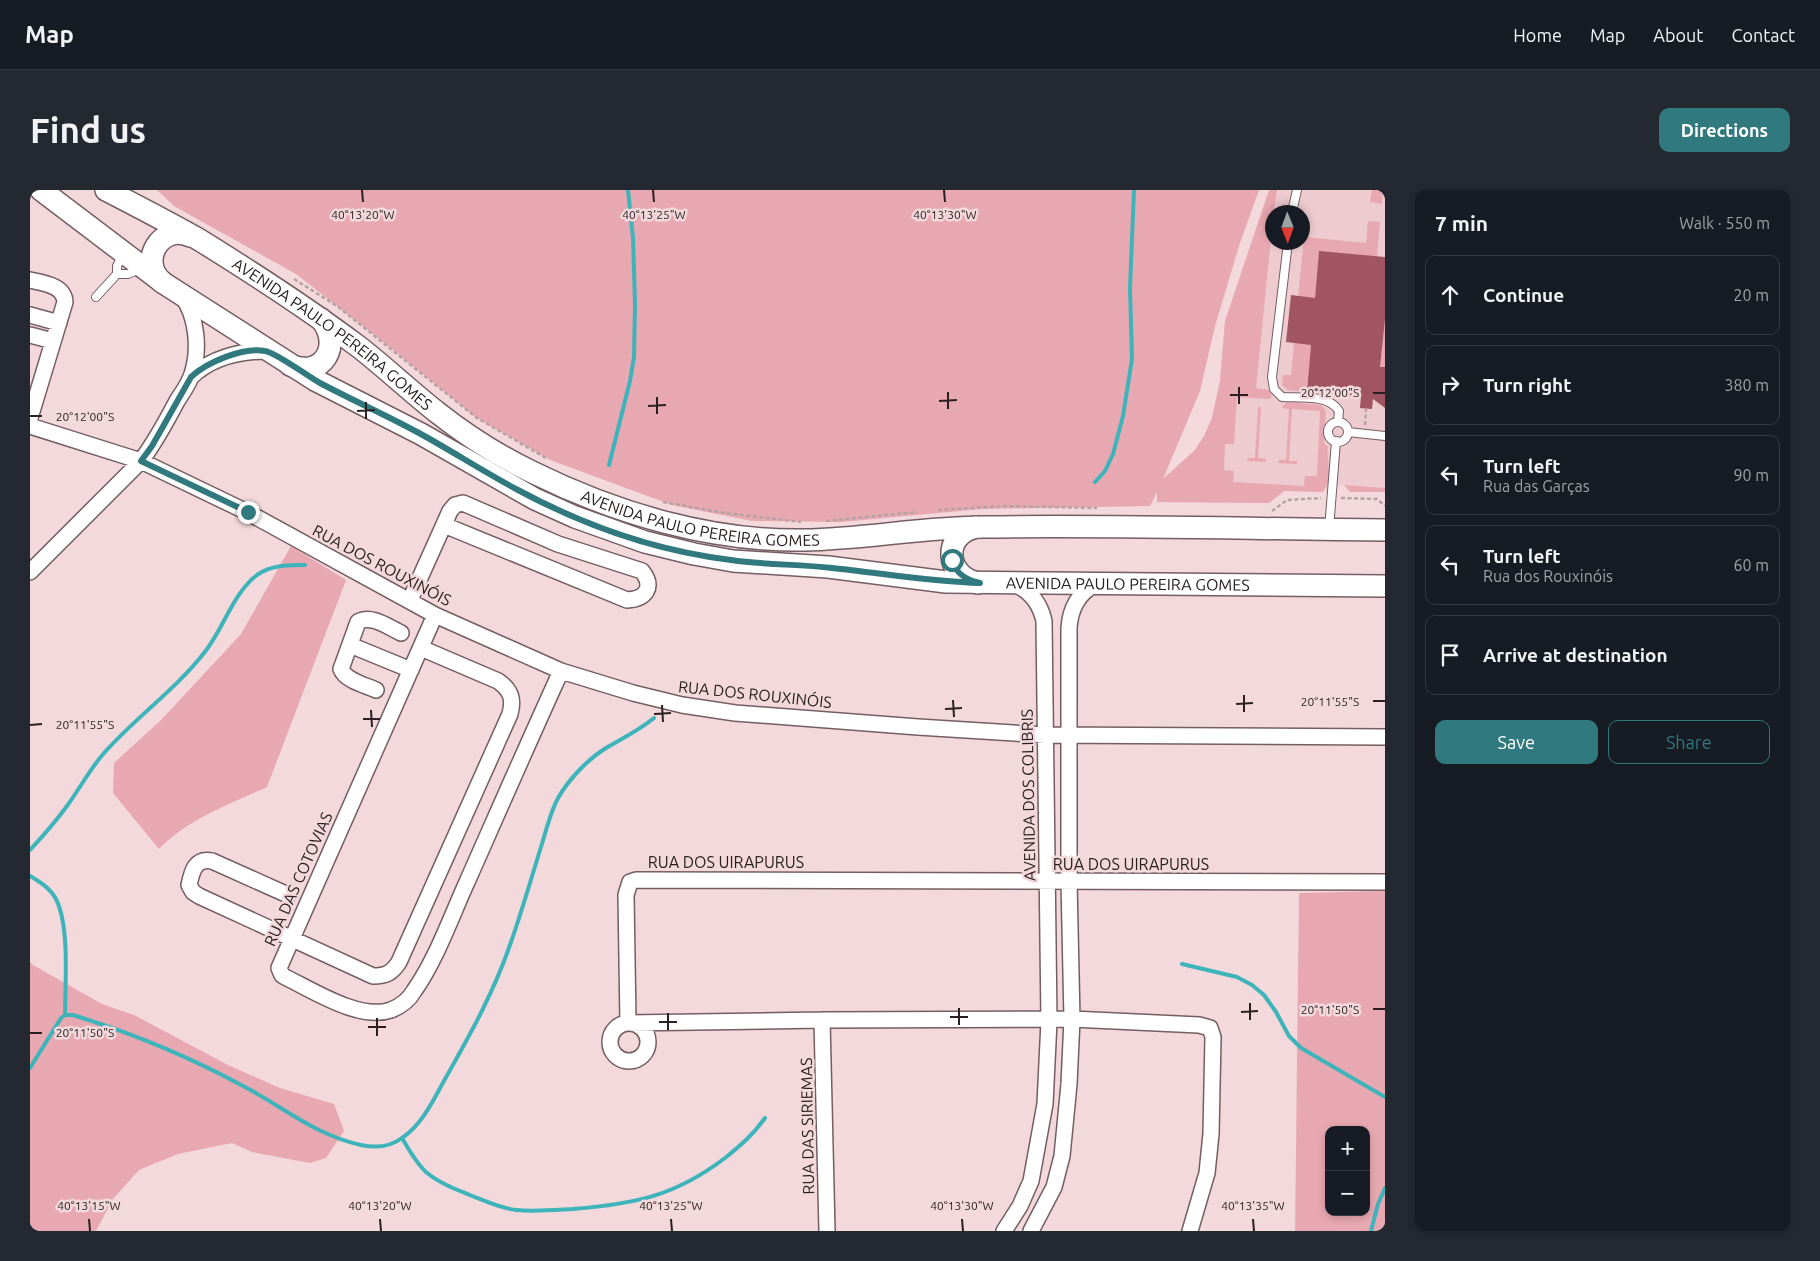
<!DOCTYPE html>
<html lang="en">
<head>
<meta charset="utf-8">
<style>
  :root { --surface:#171b24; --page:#242831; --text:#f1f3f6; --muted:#9ea1a6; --line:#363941; --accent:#30797e }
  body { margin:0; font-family:Ubuntu,sans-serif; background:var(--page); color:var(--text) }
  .controls { position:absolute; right:15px; bottom:15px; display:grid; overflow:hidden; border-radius:10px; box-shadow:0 2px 8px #0003 }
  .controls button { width:45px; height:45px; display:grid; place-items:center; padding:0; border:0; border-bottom:1px solid var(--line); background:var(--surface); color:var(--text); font:25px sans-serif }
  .compass { position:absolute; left:1235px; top:15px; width:45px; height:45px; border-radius:50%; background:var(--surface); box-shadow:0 2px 8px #0003; rotate:179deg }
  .stop { position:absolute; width:15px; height:15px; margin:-11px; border:4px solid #30797e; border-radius:50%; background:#fff }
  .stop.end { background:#30797e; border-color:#fff; box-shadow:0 1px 5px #0008 }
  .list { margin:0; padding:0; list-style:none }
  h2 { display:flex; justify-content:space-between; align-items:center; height:65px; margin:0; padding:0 20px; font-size:21px }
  h2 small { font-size:16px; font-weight:400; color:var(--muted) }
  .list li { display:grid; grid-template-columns:32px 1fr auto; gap:15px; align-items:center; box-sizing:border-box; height:80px; margin:0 10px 10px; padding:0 10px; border:1px solid var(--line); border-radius:10px }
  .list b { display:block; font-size:19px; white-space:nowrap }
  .list p { margin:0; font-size:16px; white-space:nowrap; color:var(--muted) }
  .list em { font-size:16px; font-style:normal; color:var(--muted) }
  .actions { display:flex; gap:10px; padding:15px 20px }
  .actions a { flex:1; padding:11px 0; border:1px solid var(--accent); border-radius:10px; text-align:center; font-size:18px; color:var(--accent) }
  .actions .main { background:var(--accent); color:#fff }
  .icon { flex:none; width:28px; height:28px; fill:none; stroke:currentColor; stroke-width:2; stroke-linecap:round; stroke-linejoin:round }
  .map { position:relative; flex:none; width:1355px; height:1041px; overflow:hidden; border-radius:10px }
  header { display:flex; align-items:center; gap:30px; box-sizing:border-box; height:70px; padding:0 25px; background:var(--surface); border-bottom:1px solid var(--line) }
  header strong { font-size:24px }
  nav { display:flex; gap:28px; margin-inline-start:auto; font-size:18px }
  .intro { display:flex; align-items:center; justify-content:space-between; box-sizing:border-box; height:120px; padding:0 30px }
  h1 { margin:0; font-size:35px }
  .button { padding:12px 22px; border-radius:10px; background:var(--accent); color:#fff; font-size:18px; font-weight:700 }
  main { display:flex; gap:30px; padding:0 30px }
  aside { flex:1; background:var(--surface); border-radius:10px; box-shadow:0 2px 8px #0003 }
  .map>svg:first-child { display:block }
  .built { fill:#edcbce; fill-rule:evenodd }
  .green { fill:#e8a8b1; fill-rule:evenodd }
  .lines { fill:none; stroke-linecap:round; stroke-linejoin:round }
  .stream { stroke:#3db3ba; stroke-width:4 }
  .building { fill:#a15462 }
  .lane-casing { stroke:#745e61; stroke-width:10 }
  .street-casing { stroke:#745e61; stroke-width:18 }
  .secondary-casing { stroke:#745e61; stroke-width:24 }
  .path { stroke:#b6a1a3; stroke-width:2.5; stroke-dasharray:4 2.5; stroke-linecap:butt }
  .lane { stroke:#fff; stroke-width:8 }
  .street { stroke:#fff; stroke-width:15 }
  .secondary { stroke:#fff; stroke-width:21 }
  .route { stroke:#30797e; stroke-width:6 }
  .ticks { fill:none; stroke:#2a2021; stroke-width:2 }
  .labels { text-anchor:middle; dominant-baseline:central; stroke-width:5; stroke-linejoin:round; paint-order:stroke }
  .street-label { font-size:16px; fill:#2a2021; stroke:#f3d9dc }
  .ticks-label { font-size:12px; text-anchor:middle; fill:#2a2021; stroke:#f3d9dc; stroke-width:5; stroke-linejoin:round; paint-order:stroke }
</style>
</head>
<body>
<header>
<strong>Map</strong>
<nav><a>Home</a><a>Map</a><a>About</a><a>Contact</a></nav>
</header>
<div class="intro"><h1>Find us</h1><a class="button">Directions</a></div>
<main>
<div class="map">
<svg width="1355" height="1041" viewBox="0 0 1355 1041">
  <rect width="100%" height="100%" fill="#f3d9dc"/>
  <path class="built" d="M1239,0H1355V302H1320L1314,295H1298L1293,302L1254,301L1239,313L1127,312V294L1164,261L1174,246L1182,228L1190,191L1195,131ZM1242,22H1272V52H1242Z"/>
  <path class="green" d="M127,0H1229L1210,53L1185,136L1170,201L1133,289L1164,261L1174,246L1182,228L1190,191L1195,131L1239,0H1247L1244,22H1242V39L1226,198L1239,200L1242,206L1240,209L1207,207L1204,254H1195L1194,280L1204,281L1203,292L1274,296L1275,286H1287L1290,221L1262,219L1259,271H1267V274L1248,273L1249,270H1256L1259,219L1252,218V217L1257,212L1291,215L1296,221L1294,253L1298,257C1296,273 1304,288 1293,302L1254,301L1239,313L1127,312V302L1120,316L952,319L811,332L722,331L642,315L520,270L447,228L352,151L266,84L144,16Z
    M1342,0H1353L1352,14L1340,12Z
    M1338,31L1350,32L1347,67L1289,62L1284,118L1267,117L1274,47L1336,53Z
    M1355,129V177H1350Z
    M1265,144L1282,145L1277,202L1258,200L1252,195L1253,185H1261Z
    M1228,217H1231L1228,268L1236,269V272L1217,271L1218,268H1225Z
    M1314,295L1355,298V302H1320Z
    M261,356L316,390L237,597C200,614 158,629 129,659L83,603L84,573L131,530L211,444Z
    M1355,701V1041H1265L1269,703ZM1299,940H1336V1022H1299Z
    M0,772L3,775L72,814L104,825L198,875L250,898L304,914L314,941L296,968L280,973L222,962L202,953L148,964L109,980L83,1009L66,1041H0Z"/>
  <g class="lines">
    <path class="stream" d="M579,275L600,191L604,167L605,114L603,48L598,0
      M1065,292L1075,281L1083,264L1093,226L1102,169L1100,98L1104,0
      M0,660C13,646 26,631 37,616C50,598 60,579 74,563C105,528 145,500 174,463C193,440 203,403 227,385C241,375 258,375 275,375
      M0,686C10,692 20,698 26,709C40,737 35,794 35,825
      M1152,774L1207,787L1222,795L1234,805L1246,822L1259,846L1271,858L1355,907
      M0,878L31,828L35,825H43C102,843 160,867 215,897C253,917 287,946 331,955C345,958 360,957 372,948C392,935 404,909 415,889C440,845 465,800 481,752C492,721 501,689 511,657C516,641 520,623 528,608C539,589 558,569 576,558C593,548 608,541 624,528
      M372,948C379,960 386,973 396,982C409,993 425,999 440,1005C455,1011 470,1018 486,1020C505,1022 525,1020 543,1019C605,1014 645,1006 695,968C711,955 723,945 735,928
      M1341,1041L1348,1014L1355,998"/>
  </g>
  <path class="building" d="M1289,61L1355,67V129L1350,177H1355V218L1343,209L1342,219L1330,218L1331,206L1277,202L1281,155L1256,152L1261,105L1285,108Z"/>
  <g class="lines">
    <g class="lane-casing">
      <path id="lane" d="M1262,22L1267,0
        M1258,52L1242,187L1244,199L1252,207C1270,208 1299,204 1309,221L1308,232
        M87,84H98L110,79
        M66,107L87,84V76L93,64
        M1298 242a10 10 0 1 1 20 0a10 10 0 1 1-20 0Z
        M1318,242L1355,246
        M1299,339L1306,251"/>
    </g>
    <g class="street-casing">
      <path id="street" d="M0,90C13,93 34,95 35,112L0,228
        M0,125L29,133
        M0,145L23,151
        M161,187C181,168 210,161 237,161
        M0,236L111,271L217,322L405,425L531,481L603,503L652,515L705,523L888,537L1015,545L1355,547
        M0,382L111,271C125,252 136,232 147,211C152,203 159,194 162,184C170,160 167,126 152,106
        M380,410L420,321L425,315L433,313L528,354L612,381C625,398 615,409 597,410L414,335
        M405,425L249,778L252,785L255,787C284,801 330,831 361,820C371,816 379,810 384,801C406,770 421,727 437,692C468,622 499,551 531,481
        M320,455L381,480
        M346,500C335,495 316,491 311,479L328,432C341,424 358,437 371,443
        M258,705L182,671C165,668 162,681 159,695L163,702L169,706L343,786C356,786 362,783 369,772L480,524C484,509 481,500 468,491L391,458
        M792,830L797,1041
        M580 852a19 19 0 1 1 38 0a19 19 0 1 1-38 0Z
        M974,1041L990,1016L1001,991L1015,914L1019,831L1014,431C1010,413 1001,401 984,394
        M1001,1041L1024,997L1032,966L1039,894L1042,829L1039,692V438C1040,419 1049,402 1066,394
        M1160,1041L1177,983L1181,944L1183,847L1180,838L1169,835L1042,829L792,830L598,833L596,705L600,692L606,690L1355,692"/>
    </g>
    <g class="secondary-casing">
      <g id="secondary">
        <path id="s1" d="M11,0L135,94L285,190L391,244L505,309L545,327L615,352L664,364L703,371L798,377L916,392L1355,396"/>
        <path id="s2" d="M76,0C107,16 138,32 168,49C223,83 277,118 329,157C356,178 381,202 408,223C437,246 469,266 502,282C585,323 681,352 775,350C834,349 894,337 954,337C1087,335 1221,339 1355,340"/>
        <path d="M132,92C108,71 131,33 160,46"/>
        <path d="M260,175C292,189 313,156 291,129"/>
        <path d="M946,337C912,345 915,386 948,393"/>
      </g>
    </g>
    <path class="path" d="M264,89L307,116L447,228L516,268
      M1335,235L1336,219
      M1311,308L1347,309L1355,316
      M633,312L695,323L771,332
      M908,320L973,316L1067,318
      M1242,321L1257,310L1291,308
      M796,331L887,322"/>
    <use href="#lane" class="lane"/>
    <use href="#street" class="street"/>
    <use href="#secondary" class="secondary"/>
  </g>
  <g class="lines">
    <path class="route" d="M218,322L111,271L122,256L161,187C177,172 213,157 235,161C245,162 279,187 290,193C322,210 356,225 389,243C422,261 454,282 488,300C553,335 627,361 701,370C734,375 768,374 802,378C851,383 900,392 950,393C936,390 926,384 922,370"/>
  </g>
  <path class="ticks" d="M332,0L333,12M623,0L624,12M914,0L915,12M1209,197V214M918,202V219M1343,203H1355M1200,205H1218M627,207V224M909,211L927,210M336,212V229M618,216L636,215M327,221L345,220M0,226H12M1214,505V522M923,510L924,527M1343,511H1355M1206,514L1223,513M632,515L633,532M915,519L932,518M341,520L342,537M624,524L641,523M333,529H350M0,535L12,534M1220,813V830M929,818V835M1343,819H1355M1211,822L1228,821M638,823V840M920,827H938M347,828V846M629,832H647M338,837H356M0,843H12M59,1029L60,1041M350,1029L351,1041M641,1029L642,1041M932,1029L933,1041M1223,1029L1224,1041"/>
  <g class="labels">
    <g class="street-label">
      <text stroke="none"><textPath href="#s2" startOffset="269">AVENIDA PAULO PEREIRA GOMES</textPath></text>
      <text stroke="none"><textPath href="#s2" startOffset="689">AVENIDA PAULO PEREIRA GOMES</textPath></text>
      <text transform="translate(352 375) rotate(28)">RUA DOS ROUXINÓIS</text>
      <text stroke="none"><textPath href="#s1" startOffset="1188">AVENIDA PAULO PEREIRA GOMES</textPath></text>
      <text transform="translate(725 504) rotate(6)">RUA DOS ROUXINÓIS</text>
      <text transform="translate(998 605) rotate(-91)">AVENIDA DOS COLIBRIS</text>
      <text x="696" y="672">RUA DOS UIRAPURUS</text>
      <text x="1101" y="674">RUA DOS UIRAPURUS</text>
      <text transform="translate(268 689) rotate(-66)">RUA DAS COTOVIAS</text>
      <text transform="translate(777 936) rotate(-91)">RUA DAS SIRIEMAS</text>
    </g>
  </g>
  <g class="ticks-label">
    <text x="333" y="29">40°13'20"W</text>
    <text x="624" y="29">40°13'25"W</text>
    <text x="915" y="29">40°13'30"W</text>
    <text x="1300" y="207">20°12'00"S</text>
    <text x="55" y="231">20°12'00"S</text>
    <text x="1300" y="516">20°11'55"S</text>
    <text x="55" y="539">20°11'55"S</text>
    <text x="1300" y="824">20°11'50"S</text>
    <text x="55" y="847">20°11'50"S</text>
    <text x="59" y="1020">40°13'15"W</text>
    <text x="350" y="1020">40°13'20"W</text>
    <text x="641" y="1020">40°13'25"W</text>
    <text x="932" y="1020">40°13'30"W</text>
    <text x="1223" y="1020">40°13'35"W</text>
  </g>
</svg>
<div class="controls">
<button>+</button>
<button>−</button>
</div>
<svg class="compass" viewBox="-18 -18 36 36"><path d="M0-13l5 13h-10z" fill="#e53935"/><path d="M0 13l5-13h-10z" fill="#9ea1a6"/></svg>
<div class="stop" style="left:922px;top:370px"></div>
<div class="stop end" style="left:218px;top:322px"></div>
</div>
<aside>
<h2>7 min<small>Walk · 550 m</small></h2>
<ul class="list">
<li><svg class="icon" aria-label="ahead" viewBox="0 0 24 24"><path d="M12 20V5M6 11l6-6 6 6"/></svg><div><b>Continue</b></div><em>20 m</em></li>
<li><svg class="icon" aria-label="right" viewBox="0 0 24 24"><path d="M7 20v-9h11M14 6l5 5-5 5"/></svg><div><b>Turn right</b></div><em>380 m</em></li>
<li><svg class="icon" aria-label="left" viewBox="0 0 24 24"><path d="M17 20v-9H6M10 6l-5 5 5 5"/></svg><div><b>Turn left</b><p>Rua das Garças</p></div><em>90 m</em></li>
<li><svg class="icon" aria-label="left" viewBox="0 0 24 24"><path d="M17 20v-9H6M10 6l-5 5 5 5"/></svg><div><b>Turn left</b><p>Rua dos Rouxinóis</p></div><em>60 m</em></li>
<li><svg class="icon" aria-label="arrive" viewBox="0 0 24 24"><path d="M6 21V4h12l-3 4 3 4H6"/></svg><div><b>Arrive at destination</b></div></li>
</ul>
<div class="actions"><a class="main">Save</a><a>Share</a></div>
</aside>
</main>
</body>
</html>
